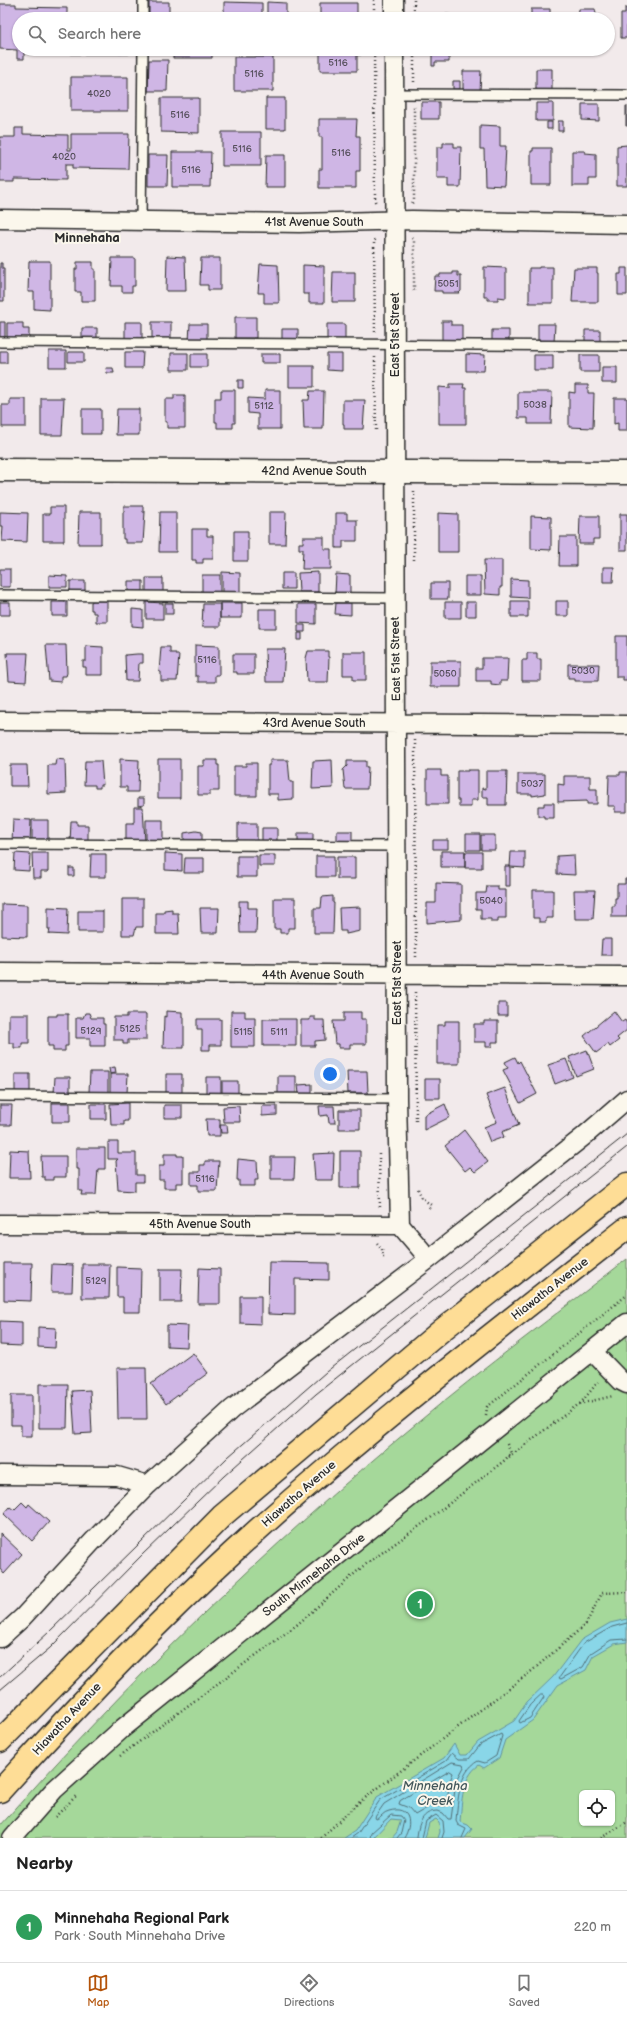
<!DOCTYPE html>
<html lang="en">
<head>
<meta charset="utf-8">
<style>
  :root { --surface:#fff; --page:#f2f2f2; --text:#222; --muted:#767676; --line:#e0e0e0; --accent:#b45309 }
  body { margin:0; font-family:"Balsamiq Sans",sans-serif; background:var(--page); color:var(--text) }
  .controls { position:absolute; right:12px; bottom:12px; display:grid; overflow:hidden; border-radius:6px; box-shadow:0 1px 3px #0004 }
  .controls button { width:36px; height:36px; display:grid; place-items:center; padding:0; border:0; border-bottom:1px solid var(--line); background:var(--surface); color:var(--text); font:20px sans-serif }
  .you { position:absolute; left:330px; top:1074px; width:14px; height:14px; margin:-10px; border:3px solid #fff; border-radius:50%; background:#1a73e8; box-shadow:0 0 0 6px #1a73e833 }
  .badge { display:grid; place-items:center; width:26px; height:26px; border-radius:50%; background:var(--accent); color:#fff; font-size:13px; font-weight:700 }
  .pin { position:absolute; translate:-50% -50%; border:2px solid #fff; box-shadow:0 1px 4px #0006 }
  .list { margin:0; padding:0; list-style:none }
  h2 { display:flex; justify-content:space-between; align-items:center; height:52px; margin:0; padding:0 16px; font-size:17px }
  h2 small { font-size:13px; font-weight:400; color:var(--muted) }
  .list li { display:grid; grid-template-columns:26px 1fr auto; gap:12px; align-items:center; box-sizing:border-box; height:72px; padding:0 16px; border-top:1px solid var(--line) }
  .list b { display:block; font-size:15px; white-space:nowrap }
  .list p { margin:0; font-size:13px; white-space:nowrap; color:var(--muted) }
  .list em { font-size:13px; font-style:normal; color:var(--muted) }
  .icon { flex:none; width:22px; height:22px; fill:none; stroke:currentColor; stroke-width:2; stroke-linecap:round; stroke-linejoin:round }
  .map { position:relative; flex:none; width:627px; height:1838px; overflow:hidden }
  .search { position:absolute; background:var(--surface); box-shadow:0 1px 3px #0004; left:12px; right:12px; top:12px; height:44px; display:flex; align-items:center; gap:10px; box-sizing:border-box; padding:0 14px; border-radius:22px; color:var(--muted); font-size:15px }
  .sheet { height:124px; background:var(--surface) }
  nav { display:flex; justify-content:space-around; align-items:center; box-sizing:border-box; height:56px; border-top:1px solid var(--line); background:var(--surface); font-size:11px; color:var(--muted) }
  nav a { display:grid; justify-items:center; gap:2px }
  nav .on { color:var(--accent) }
  .map>svg:first-child { display:block }
  .green { fill:#a5d89a; stroke:#688262; fill-rule:evenodd }
  .water { fill:#89d6e8; stroke:#63929c }
  .lines { fill:none; stroke-linecap:round; stroke-linejoin:round }
  .shore { stroke:#516f77; stroke-width:1 }
  .building { fill:#cfb6e5; stroke:#2b2b2b }
  .service-casing { stroke:#2b2b2b; stroke-width:12 }
  .minor-casing { stroke:#2b2b2b; stroke-width:21 }
  .tertiary-casing { stroke:#2b2b2b; stroke-width:25 }
  .trunk-casing { stroke:#2b2b2b; stroke-width:25 }
  .path { stroke:#2b2b2b; stroke-width:2.5; stroke-dasharray:1 3; stroke-linecap:butt }
  .service { stroke:#fbf7ec; stroke-width:9 }
  .minor { stroke:#fbf7ec; stroke-width:18 }
  .tertiary { stroke:#fbf7ec; stroke-width:22 }
  .trunk { stroke:#fedd96; stroke-width:22 }
  .tram { stroke:#2b2b2b; stroke-width:1 }
  .labels { text-anchor:middle; dominant-baseline:central; stroke-width:4; stroke-linejoin:round; paint-order:stroke }
  .number-label { font-size:10px; fill:#544e5a }
  .street-label { font-size:12px; fill:#2b2b2b; stroke:#fbf7ec }
  .neighbourhood-label { font-size:13px; font-weight:bold; fill:#2b2b2b; stroke:#fbf7ec }
  .water-label { font-size:13px; font-style:italic; fill:#42565a; stroke:#fbf7ec }
</style>
</head>
<body>
<div class="map">
<svg width="627" height="1838" viewBox="0 0 627 1838">
  <rect width="100%" height="100%" fill="#f2eaeb"/>
  <filter id="ink" filterUnits="userSpaceOnUse"><feTurbulence type="fractalNoise" baseFrequency=".025" numOctaves="2"/><feDisplacementMap in="SourceGraphic" scale="8" xChannelSelector="R" yChannelSelector="G"/><feConvolveMatrix kernelMatrix="1 2 1 2 8 2 1 2 1" color-interpolation-filters="sRGB"/></filter>
  <g filter="url(#ink)">
    <path class="green" d="M627,1259V1838H0V1826C128,1681 267,1547 416,1424C484,1367 557,1314 627,1259ZM582,1793H612V1823H582Z"/>
    <path class="water" d="M627,1619V1642L614,1644L593,1656L586,1670L558,1685L533,1720L505,1740L499,1758L484,1768L479,1765C461,1778 462,1802 460,1822L468,1825L472,1829L465,1838H438L440,1832L439,1822L436,1819L429,1823L425,1838H392L397,1832L401,1820L391,1819L373,1838H344L355,1831L377,1797L444,1758L454,1744L460,1755H467L478,1742L514,1721L527,1702L553,1677L581,1640L610,1623Z"/>
    <g class="lines">
      <path class="shore" d="M627,1623L612,1627L584,1643L559,1678L561,1679L583,1667L591,1653L611,1640L627,1639
        M541,1695H543L544,1697L530,1718L520,1723L519,1721L530,1705Z
        M450,1771L453,1773L450,1781L446,1806L432,1805L415,1815L409,1808L399,1804L400,1801Z
        M351,1838L358,1833L380,1800L446,1761L452,1753L459,1759H469L480,1745L501,1734L502,1736L496,1756L485,1763L478,1761C458,1772 458,1801 456,1821L458,1825L466,1829L462,1838
        M370,1838L371,1833L391,1815L401,1816L404,1820L401,1833L397,1838
        M404,1838C413,1824 410,1805 389,1811C383,1812 381,1818 376,1819L375,1817L384,1804L452,1762L463,1764L464,1767L456,1782L451,1819H448L443,1813L438,1811C422,1811 418,1824 417,1838
        M422,1838L426,1821L436,1815L443,1821L444,1832L442,1838"/>
    </g>
    <path class="building" d="M149,2H169V19H149Z
      M224,2L262,3V19H224Z
      M267,2L286,3V19H267Z
      M320,3H357V19H320Z
      M0,4H16V7L67,8V19H19V49H129V54H71V49H69V53L25,52L24,50V59H17V50L0,49Z
      M625,8H627V38H621V14H625Z
      M531,9H550V19H531Z
      M579,9H595L597,19H578Z
      M443,14L459,15V19H433V15Z
      M490,15H506V19H474L475,16H490Z
      M75,18L129,19H75Z
      M173,49H212V58H173Z
      M323,49H361V55H357V71H320V53H323Z
      M432,49H449V62H435V66H432Z
      M482,49H500V53H482Z
      M234,57H273V91H234Z
      M149,60H168L167,91H148Z
      M536,69H552V91H536Z
      M463,71H481L480,91H463Z
      M71,77H128V111H71Z
      M453,81H460V89H453Z
      M161,98H199V133L161,132Z
      M266,98H285V129H266Z
      M421,102H439V119H421Z
      M536,103H553V121H536Z
      M582,104H599V121L582,120Z
      M626,106H627V126H626Z
      M319,119H357L356,136H360V171H356V188H319V169H322V137H319Z
      M558,121H563V131H558Z
      M547,122H552V129H547Z
      M480,125L500,126V146H506L504,186L485,185L484,149H480Z
      M15,128H23V134L68,135V150H71V134H129L128,169L73,168V164H66V180L14,179V182H0V137H15Z
      M222,132H261V166H222Z
      M443,143H454V147H461L460,187H448V179H437V147H443Z
      M627,145V186H617V146Z
      M533,148H551V185H531V151H533Z
      M572,151H585V153L596,154V179H589V186H572Z
      M172,152H211L210,187H172Z
      M148,155H168L167,186H148Z
      M266,155H285V187H265Z
      M167,256L185,257L186,291H166Z
      M112,258H135V286H132V292H122V286H111Z
      M201,258H220V290H208V285H200Z
      M29,261H50V310L34,309V292H28Z
      M77,262H93V269H95V301H81V292H75V269H77Z
      M0,263H2V268H4V301H0Z
      M260,264L278,265L279,303H264V293H258Z
      M303,265L324,266V303H309V294H303Z
      M484,267L506,268V298L498,297V300H488V297H484Z
      M539,267H553V303H529V268H539Z
      M574,268H597V273H598V302H572Z
      M621,268H627V295H618V274H621Z
      M333,272H355V302H332Z
      M453,272H458V276H461V291L459,293H442V291H434L435,276H440V274H453Z
      M235,317H256V338H235Z
      M442,321H451V325H462V341H442Z
      M0,322H5V338H0Z
      M125,322H142V339H125Z
      M152,322H171V339H152Z
      M7,323H23V329H29V339H7Z
      M190,324H207V341H189Z
      M327,324H345V341H327Z
      M538,324H555L554,342H538Z
      M82,328H97V339H82Z
      M282,329H298V339H282Z
      M492,330H509V341H492Z
      M585,330H600V342H585Z
      M0,351H7V363H0Z
      M49,351H66V367H49Z
      M68,352H84V362H68Z
      M125,352H143L142,368H125Z
      M171,353H188V370H171Z
      M191,354H207V367H191Z
      M261,354H280V363H261Z
      M327,354H342V371L327,370Z
      M466,354L485,355L484,371H466Z
      M534,355H553V370H534Z
      M580,355H599V372H580Z
      M289,366H314V387H289Z
      M602,367H617V383H602Z
      M106,368H113L114,373H107Z
      M238,380H243V388H238Z
      M450,384H464L463,388H466V424H439V387L450,388Z
      M575,385H588V393H594L593,428L569,427V392L575,393Z
      M221,390H235V423H233V428H217V422H215V398H221Z
      M265,390H280V429H258V414L248,413V398L265,399Z
      M310,391H324L323,429H304L303,400H309Z
      M518,392H552L551,424H528V418H518Z
      M174,395H185V428H167V422H165V399H174Z
      M41,398H64L62,435H41Z
      M614,398H627V431H618V423L614,424Z
      M10,399H26V427H2V405H10Z
      M343,400H365L363,429H344V424H343Z
      M82,409H101V434H82Z
      M117,409H139V435H116Z
      M124,506H143V512H145L143,543H125V539H123V512H124Z
      M50,507H64V541H43V514H50Z
      M0,512L28,513L27,542L2,541L3,526H0Z
      M79,512H101V544H78Z
      M160,512H176V552H159Z
      M269,512H286L285,544H269Z
      M336,513H347V520H357V541H343V548H336Z
      M438,513L458,514V552H438Z
      M620,514H627V550H620Z
      M531,516L551,517V550L531,549Z
      M580,516H599V539H593V544H579Z
      M192,529H207V536H213V559H203V563H196V560H192Z
      M234,531H248V561H234Z
      M303,537H324V549H331V569H302L303,549H299V543H303Z
      M560,537H576V566H559Z
      M484,560H502V587H500V595L485,594Z
      M603,567H614L613,582H603Z
      M0,569H10V587H0Z
      M222,572L240,573V592H222Z
      M318,572V592H299L298,573Z
      M282,573H294V589H282Z
      M336,574L350,575V594H335Z
      M49,575L67,576V587H49Z
      M202,575H220V592H202Z
      M465,576H481V595H465Z
      M146,578H163V592H146Z
      M511,579L528,580V598L511,597Z
      M70,581H85V591H70Z
      M128,581H143V591H128Z
      M431,583H448V599H431Z
      M93,601H107V622H96V613H93V610H91V602Z
      M511,601H528V617H511Z
      M556,601H568V616H556Z
      M0,602H10V615H0Z
      M52,602H67V616H52Z
      M146,602L163,603V619H146Z
      M445,602H461V618H445Z
      M466,602H476V616H466Z
      M165,603H173V614H165Z
      M220,603H242V618H220Z
      M336,603H351V615L335,614Z
      M203,604H220V627H202Z
      M298,604H316V624L298,623Z
      M132,609L143,610V627L132,626Z
      M259,609H276V628H259Z
      M298,625H305V632H298Z
      M298,633H302V640H298Z
      M616,636H627V680H623V677H616Z
      M46,645H66L67,673L66,676H61V682L49,681Z
      M195,645L219,646V675H215V682H198V676H195Z
      M86,646L103,647V675H86V667H83V661H86Z
      M161,647H170V653H176V655H179L177,681H161V672H159Z
      M265,649H285L283,682H266Z
      M308,651H328V657H329L328,682H307L306,658Z
      M343,652H366V680H353V675H343Z
      M7,653H28L26,682L9,681Z
      M527,653H537V659H541V681H522V660H527Z
      M137,654H143V663H139L138,681H126L125,655Z
      M233,654H254V674H237V672H233Z
      M482,658H508L507,681H500V685L491,684V681H476V668H482Z
      M430,661H461V687H430Z
      M568,664H599L598,681H575V678H568Z
      M56,759L65,760L66,793L48,794V765H55Z
      M120,759L139,760L138,792H127V787H120Z
      M158,759H180V798H158Z
      M204,760H217V765H219V791H210V795H198V766H204Z
      M270,760H288L290,782H293V799L278,800V794H268V765H270Z
      M332,760L333,788L312,789L313,761Z
      M85,761H101L103,785H100V788H95V785H84Z
      M347,761H366V767H368L367,789H345L343,770L347,766Z
      M246,763H257V796H234V766H246Z
      M10,765H27L28,786H10Z
      M427,770H441V776H448V804H427Z
      M468,770H478V800H471V807H459V800H457V771H468Z
      M486,771H507L506,805H488V797H482V788L486,789Z
      M620,772H627V812H615V806H608L609,775H620Z
      M518,774H545V794L532,796V794H518Z
      M564,776H590V789H597V804H587V801L558,802V784L564,785Z
      M138,798H144V805L138,806Z
      M544,803H554V818H544V816H538V806H544Z
      M134,807H143L145,842H126V823H134Z
      M13,819L31,820L30,842H12Z
      M32,820H48V841H32Z
      M146,820H163V843H146Z
      M71,821H77V825H88V842L70,843Z
      M238,823H257V844H238Z
      M262,828H277V843H262Z
      M196,831L202,832V842L184,843V833Z
      M337,831H352V842L337,843Z
      M298,833H313V843L298,844Z
      M466,834H480V850H466Z
      M481,835H495V850H481Z
      M433,840H448V849H433Z
      M441,851H465V867H441Z
      M465,852H482V868H465Z
      M511,852H525V868L510,867Z
      M15,853L30,854L29,871L14,870Z
      M32,853H48V872H41V878H33Z
      M165,853L182,854V871L165,870Z
      M91,854H106V877H90Z
      M259,855H275V866H259Z
      M574,855L575,875L557,874V856Z
      M237,856H257V877H237Z
      M316,856H334V877H316Z
      M337,857H355V879H337Z
      M185,858H204V873H184Z
      M505,866H510V886H505Z
      M69,868H74V876H69Z
      M625,879H627V917H612V906H615V898H617V884H625Z
      M436,883L461,884V920L427,923V903H436Z
      M487,886H498V890H506V918H498V922H491V919H481V909H476V893H486Z
      M533,890H553V918H546V922H539V918H533Z
      M574,890H595L593,919H575Z
      M333,896V903H334L333,933H314V908H321L322,897Z
      M274,898H295V928H288V933H280V929H274Z
      M122,899H143V927H136L134,935H122Z
      M239,901H248V908H257L256,933H240Z
      M2,904L27,905V937L2,936Z
      M48,907L68,908L67,935L49,934L50,929H48Z
      M360,907V931L346,934V931H340L339,908Z
      M200,908H219L218,933H201Z
      M172,909V913H178L179,934H156V913H164V910Z
      M78,911H103V932H78Z
      M602,939H611V955H601Z
      M498,1003H507V1016H498Z
      M166,1011L182,1012V1017H184V1048H163L164,1016L166,1017Z
      M231,1011H245V1017H255V1047H231Z
      M614,1011L622,1022L625,1020L627,1024V1030L617,1038L619,1040L610,1047L608,1044L596,1053L584,1036Z
      M344,1012H361V1019H366V1044H350V1048H339V1044H335L333,1021H344Z
      M85,1013H89L91,1018H103V1024H105V1046H90V1038H76V1018H83Z
      M9,1014H29V1043H22V1048H14V1043H9Z
      M57,1014H68V1046H65V1051H53V1046H48V1016H57Z
      M127,1014H146V1040H128V1044H123V1040H114V1017H127Z
      M310,1017H315V1020H324L325,1040L315,1041V1046H301V1020H310Z
      M197,1019H221V1045H210V1050H202V1029H197Z
      M263,1019H296V1046H263Z
      M445,1021H459V1064H437V1025H445Z
      M484,1021H498V1042H492V1047H486V1042H474V1024H484Z
      M587,1050L594,1069L576,1076L569,1057Z
      M515,1057L518,1063L520,1061L537,1094L520,1103L503,1070L508,1068L505,1062Z
      M566,1059L573,1077L555,1084L548,1065Z
      M115,1067L116,1073L110,1074L109,1068Z
      M347,1071H367L368,1093H348Z
      M90,1072H108V1092H89Z
      M15,1074H30V1093H15Z
      M110,1074H128L127,1093H110Z
      M166,1074H182V1094H166Z
      M278,1076H296V1095H278Z
      M55,1077H70V1093H54Z
      M206,1077H221V1093H206Z
      M425,1079H440V1098H425Z
      M222,1081H238V1093H222Z
      M312,1084V1094H299L298,1085Z
      M505,1088L519,1125L502,1132L504,1137L490,1142L484,1127L497,1122L486,1095Z
      M52,1103H70V1122H52Z
      M128,1103V1121H124V1125H111L110,1104Z
      M91,1104H106V1119H91Z
      M445,1104L450,1117L424,1130V1115Z
      M0,1105H12L11,1125H0Z
      M164,1105H182V1118H164Z
      M239,1106L240,1122H224L223,1107Z
      M262,1106H277V1115L262,1116Z
      M319,1106H334L335,1123H329L328,1115L320,1116Z
      M339,1110H360V1129H339Z
      M206,1119H220V1136H207Z
      M220,1125H227L228,1133H221Z
      M464,1130L488,1162L475,1172L470,1167L465,1171L445,1146Z
      M108,1142H118V1153H136V1175H143V1182H135V1191L118,1190L116,1161L118,1159H108Z
      M76,1148H105V1169H98L96,1195H81L82,1191H79V1169H76Z
      M10,1150L29,1151L30,1178H9Z
      M340,1151H360V1188H340Z
      M334,1153L333,1180H315L313,1154Z
      M164,1154H177V1156H183V1183H176V1188H164V1180H159V1166H164Z
      M41,1156H66V1177H53V1180H45V1177H42Z
      M271,1157H295L294,1179H271Z
      M238,1159L257,1161L258,1180H255V1186H239V1180H237Z
      M205,1161H219L217,1191H198V1185H191V1172H200V1165H205Z
      M269,1262L329,1263V1280L295,1279V1315L268,1314Z
      M4,1263H32L31,1301L4,1300Z
      M52,1264L73,1265L72,1292H51Z
      M82,1264H110L109,1298H82Z
      M117,1267L141,1268L140,1312H123V1297H117Z
      M199,1268L220,1269V1304H198Z
      M160,1269H182L181,1302H160Z
      M240,1296H261V1324L240,1323Z
      M0,1321L22,1322V1346L0,1345Z
      M167,1325L188,1326L187,1347L167,1346Z
      M38,1327L56,1328L55,1348L38,1347Z
      M193,1353L208,1373L166,1404L151,1384Z
      M117,1368H146L147,1419H118Z
      M39,1384H68L67,1428H39Z
      M90,1390L92,1433L75,1434L72,1391Z
      M11,1395H32V1436H21V1425H11Z
      M22,1502L27,1507L29,1504L49,1522L32,1541L4,1514L10,1507L14,1510Z
      M0,1533L22,1554L4,1574L0,1569Z"/>
    <g class="lines">
      <g class="service-casing">
        <path id="service" d="M143,19V0
          M394,94L627,95
          M141,220L143,49
          M0,342L627,346
          M0,595L395,598
          M0,844L397,846
          M0,1096L397,1099"/>
      </g>
      <g class="minor-casing">
        <path id="minor" d="M394,0V19
          M394,49L397,1099L400,1225L429,1259
          M0,219L299,223L412,220L627,224
          M0,721L627,725
          M0,972L627,976
          M0,1224L400,1225
          M592,1351L621,1381L627,1384
          M0,1475L117,1476L148,1485
          M0,1638L22,1618L93,1541L148,1485L232,1409L429,1259L583,1137L627,1099
          M12,1838L54,1790L123,1728L627,1323"/>
      </g>
      <g class="tertiary-casing">
        <path id="tertiary" d="M0,470L627,473"/>
      </g>
      <g class="trunk-casing">
        <path id="trunk" d="M0,1741L222,1516L442,1330L627,1184
          M0,1791C74,1709 150,1629 231,1554C357,1438 492,1334 627,1228"/>
      </g>
      <path class="path" d="M374,0V19
        M414,0V19
        M374,49L375,201L377,204
        M414,49V82
        M412,203L414,201V105
        M412,238L414,241V291
        M375,332L374,241L377,238
        M375,357L376,430
        M414,491V562
        M415,740L416,959
        M415,992L416,1121
        M379,1154L380,1209
        M418,1189L422,1198L431,1205L428,1210
        M377,1243L382,1249L383,1257H386
        M580,1404L598,1382
        M486,1415L487,1407L627,1295
        M509,1457L579,1404L613,1396
        M120,1756L298,1624L362,1567L428,1520L505,1460L511,1453L506,1442
        M55,1817L77,1795
        M321,1838L357,1804L533,1670L586,1624L602,1593L627,1592
        M601,1838L627,1822"/>
      <use href="#service" class="service"/>
      <use href="#minor" class="minor"/>
      <use href="#tertiary" class="tertiary"/>
      <use href="#trunk" class="trunk"/>
      <path class="tram" d="M0,1677L49,1632L228,1457L326,1372L627,1134
        M0,1690L50,1648L143,1554L224,1476L316,1394L627,1147"/>
    </g>
  </g>
  <g class="labels">
    <g class="number-label">
      <text x="338" y="63">5116</text>
      <text x="254" y="74">5116</text>
      <text x="99" y="94">4020</text>
      <text x="180" y="115">5116</text>
      <text x="242" y="149">5116</text>
      <text x="341" y="153">5116</text>
      <text x="64" y="157">4020</text>
      <text x="191" y="170">5116</text>
      <text x="448" y="284">5051</text>
      <text x="535" y="405">5038</text>
      <text x="264" y="406">5112</text>
      <text x="207" y="660">5116</text>
      <text x="583" y="671">5030</text>
      <text x="445" y="674">5050</text>
      <text x="532" y="784">5037</text>
      <text x="491" y="901">5040</text>
      <text x="130" y="1029">5125</text>
      <text x="91" y="1031">5129</text>
      <text x="243" y="1032">5115</text>
      <text x="279" y="1032">5111</text>
      <text x="205" y="1179">5116</text>
      <text x="96" y="1281">5129</text>
    </g>
    <g class="street-label">
      <text x="314" y="222">41st Avenue South</text>
      <text transform="translate(395 335) rotate(-90)">East 51st Street</text>
      <text x="314" y="471">42nd Avenue South</text>
      <text transform="translate(396 659) rotate(-91)">East 51st Street</text>
      <text x="314" y="723">43rd Avenue South</text>
      <text x="313" y="975">44th Avenue South</text>
      <text transform="translate(397 983) rotate(-90)">East 51st Street</text>
      <text x="200" y="1224">45th Avenue South</text>
      <text transform="translate(550 1289) rotate(-38)">Hiawatha Avenue</text>
      <text transform="translate(299 1494) rotate(-41)">Hiawatha Avenue</text>
      <text transform="translate(314 1575) rotate(-38)">South Minnehaha Drive</text>
      <text transform="translate(67 1719) rotate(-47)">Hiawatha Avenue</text>
    </g>
    <g class="neighbourhood-label">
      <text x="87" y="238">Minnehaha</text>
    </g>
    <g class="water-label">
      <text x="435" y="1786">Minnehaha<tspan x="435" dy="15">Creek</tspan></text>
    </g>
  </g>
</svg>
<div class="controls">
<button><svg class="icon" aria-label="locate" viewBox="0 0 24 24"><circle cx="12" cy="12" r="6"/><path d="M12 2v4M12 18v4M2 12h4M18 12h4"/></svg></button>
</div>
<div class="you"></div>
<div class="pin badge" style="left:420px;top:1604px;background:#2e9e5b">1</div>
<div class="search"><svg class="icon" aria-label="search" viewBox="0 0 24 24"><circle cx="10" cy="10" r="6"/><path d="M15 15l6 6"/></svg>Search here</div>
</div>
<section class="sheet">
<h2>Nearby<small></small></h2>
<ul class="list">
<li><span class="badge" style="background:#2e9e5b">1</span><div><b>Minnehaha Regional Park</b><p>Park · South Minnehaha Drive</p></div><em>220 m</em></li>
</ul>
</section>
<nav>
<a class="on"><svg class="icon" aria-label="map" viewBox="0 0 24 24"><path d="M3 6l6-2 6 2 6-2v14l-6 2-6-2-6 2zM9 4v14M15 6v14"/></svg>Map</a>
<a><svg class="icon" aria-label="directions" viewBox="0 0 24 24"><path d="M12 3l9 9-9 9-9-9zM9 14v-3h6M13 9l2 2-2 2"/></svg>Directions</a>
<a><svg class="icon" aria-label="saved" viewBox="0 0 24 24"><path d="M7 4h10v16l-5-4-5 4z"/></svg>Saved</a>
</nav>
</body>
</html>
